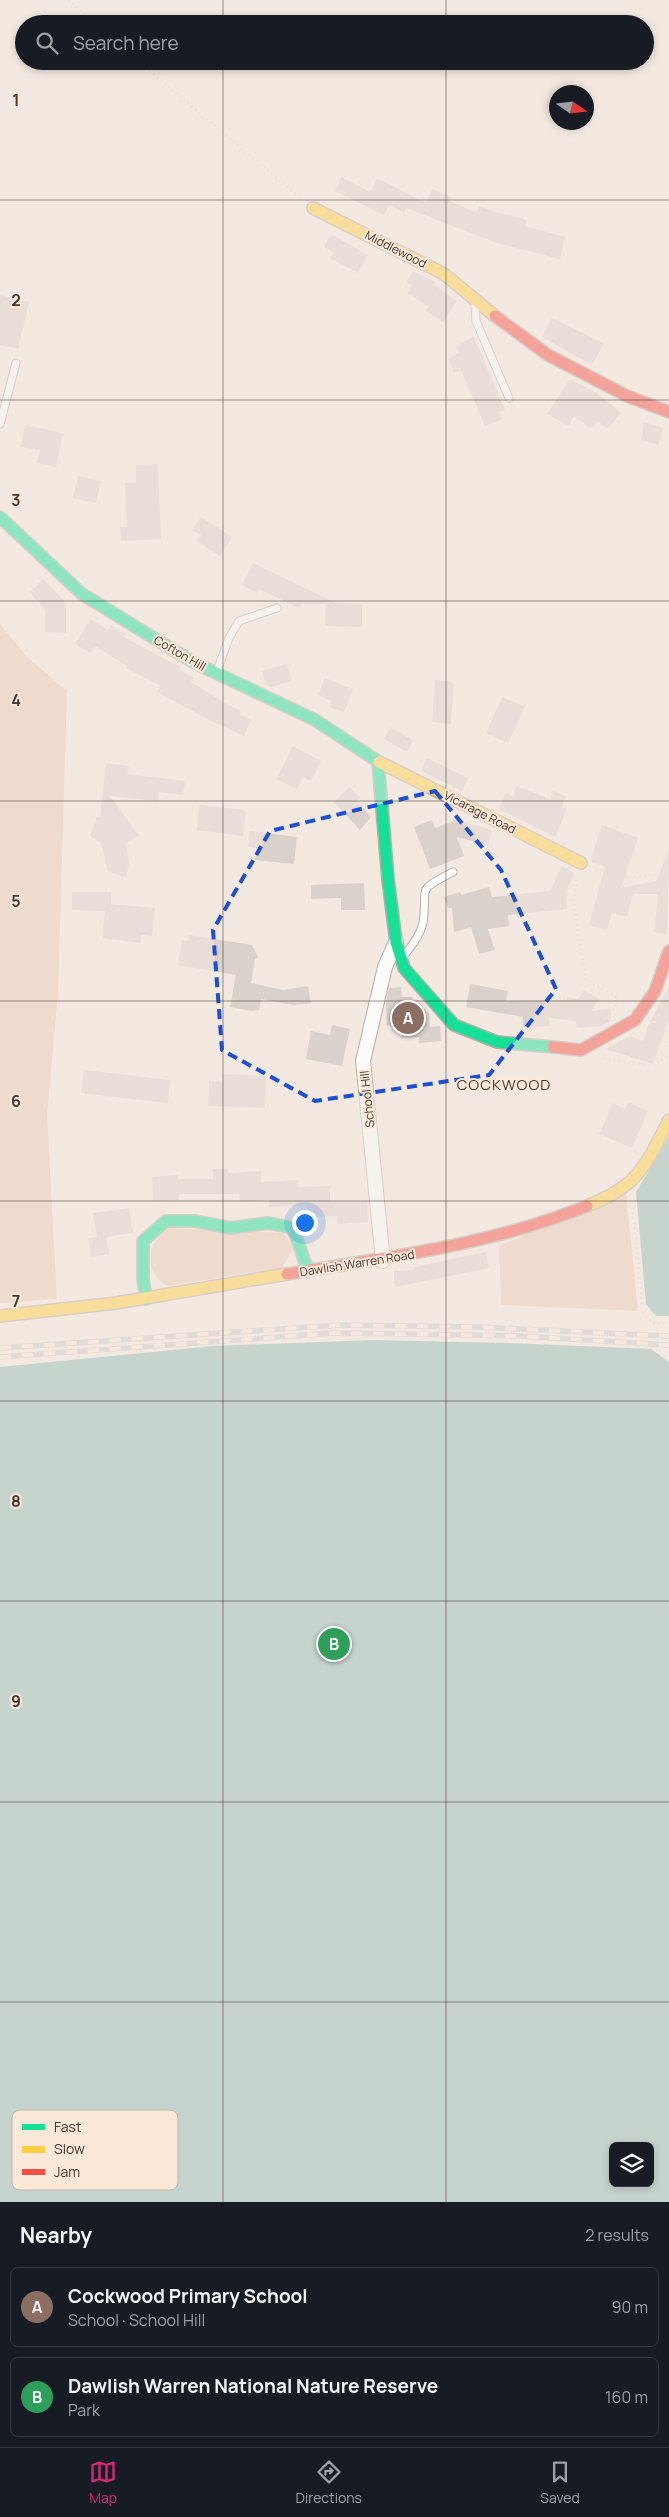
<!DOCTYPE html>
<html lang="en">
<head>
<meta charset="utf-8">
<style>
  :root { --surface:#171b24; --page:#242831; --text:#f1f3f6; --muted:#9ea1a6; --line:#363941; --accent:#db2777 }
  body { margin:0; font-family:Manrope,sans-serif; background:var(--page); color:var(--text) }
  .controls { position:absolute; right:15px; bottom:15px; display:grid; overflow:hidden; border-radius:8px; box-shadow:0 2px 8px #0003 }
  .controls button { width:45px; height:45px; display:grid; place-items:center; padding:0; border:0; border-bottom:1px solid var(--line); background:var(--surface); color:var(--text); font:25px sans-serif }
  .compass { position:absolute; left:549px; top:85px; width:45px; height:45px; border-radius:50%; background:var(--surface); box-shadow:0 2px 8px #0003; rotate:104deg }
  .you { position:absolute; left:304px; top:1222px; width:18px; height:18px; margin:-12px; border:4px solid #fff; border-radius:50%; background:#1a73e8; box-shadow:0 0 0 8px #1a73e833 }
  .badge { display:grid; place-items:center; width:32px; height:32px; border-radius:50%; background:var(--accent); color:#fff; font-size:16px; font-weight:700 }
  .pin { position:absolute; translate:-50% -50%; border:2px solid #fff; box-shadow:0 1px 5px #0006 }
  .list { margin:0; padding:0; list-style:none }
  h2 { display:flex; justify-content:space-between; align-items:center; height:65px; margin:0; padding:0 20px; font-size:21px }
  h2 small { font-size:16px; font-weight:400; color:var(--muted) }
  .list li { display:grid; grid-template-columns:32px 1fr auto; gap:15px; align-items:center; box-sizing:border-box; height:80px; margin:0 10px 10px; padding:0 10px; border:1px solid var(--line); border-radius:8px }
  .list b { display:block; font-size:19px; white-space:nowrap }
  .list p { margin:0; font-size:16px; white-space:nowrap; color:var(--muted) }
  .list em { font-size:16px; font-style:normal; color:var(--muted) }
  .icon { flex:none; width:28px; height:28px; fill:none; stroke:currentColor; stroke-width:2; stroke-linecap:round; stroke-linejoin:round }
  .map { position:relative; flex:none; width:669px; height:2202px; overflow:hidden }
  .search { position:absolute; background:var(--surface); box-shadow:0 2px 8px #0003; left:15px; right:15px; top:15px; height:55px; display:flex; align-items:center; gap:12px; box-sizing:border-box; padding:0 18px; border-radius:28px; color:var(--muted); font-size:19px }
  .sheet { height:245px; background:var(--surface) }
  nav { display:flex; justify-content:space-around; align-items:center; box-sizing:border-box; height:70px; border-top:1px solid var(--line); background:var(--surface); font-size:14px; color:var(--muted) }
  nav a { display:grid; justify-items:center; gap:2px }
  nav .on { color:var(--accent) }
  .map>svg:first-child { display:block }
  .green { fill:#e6cab6 }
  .water { fill:#91bab3; fill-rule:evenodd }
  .building { fill:#dad1ca }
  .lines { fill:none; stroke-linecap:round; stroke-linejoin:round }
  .lane-casing { stroke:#b6aea8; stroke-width:9 }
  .street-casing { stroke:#b6aea8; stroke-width:16 }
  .fast-casing { stroke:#b6aea8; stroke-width:14 }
  .slow-casing { stroke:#b6aea8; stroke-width:14 }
  .jam-casing { stroke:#b6aea8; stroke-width:14 }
  .path { stroke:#d9d5d3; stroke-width:3; stroke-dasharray:1 4; stroke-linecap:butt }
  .lane { stroke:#fdfcfa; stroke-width:7 }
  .street { stroke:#fdfcfa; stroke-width:14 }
  .fast { stroke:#16e098; stroke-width:11 }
  .slow { stroke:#ffcf43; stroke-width:11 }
  .jam { stroke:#f24e42; stroke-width:11 }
  .rail-casing { stroke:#cbc9c7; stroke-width:5.5 }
  .rail { stroke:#fce8d9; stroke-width:4; stroke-dasharray:11; stroke-linecap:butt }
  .marked { fill:none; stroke:#1d4ed8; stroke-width:4; stroke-dasharray:10 6; stroke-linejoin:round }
  .grid { fill:none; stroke:#413933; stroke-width:1; stroke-opacity:0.55 }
  .labels { text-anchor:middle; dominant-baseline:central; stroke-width:4; stroke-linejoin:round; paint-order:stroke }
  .street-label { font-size:12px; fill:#413933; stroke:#fce8d9 }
  .quarter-label { font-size:15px; letter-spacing:1px; fill:#4b3c30; stroke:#fce8d9 }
  .key { fill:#fce8d9; stroke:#c4b4a7; stroke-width:1 }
  .key-label { font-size:14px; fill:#413933 }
  .grid-label { font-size:16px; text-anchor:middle; font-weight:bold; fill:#413933; stroke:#fce8d9; stroke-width:4; stroke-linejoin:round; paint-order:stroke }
</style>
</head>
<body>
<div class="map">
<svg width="669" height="2202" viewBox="0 0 669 2202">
  <rect width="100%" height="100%" fill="#f4e9e1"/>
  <path class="green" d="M0,624L27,657L67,691L58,994L47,1115L57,1299L0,1303Z
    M626,1192L638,1311L501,1305L499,1246Z
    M169,1228L284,1233L293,1249L282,1268L167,1286C152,1278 145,1257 155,1242C158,1237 165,1232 169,1228Z"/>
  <path class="water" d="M669,1137V1316H656L646,1304L636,1192Z
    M371,1340L510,1343L651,1349L669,1362V2202H0V1367L213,1346ZM613,2146H650V2183H613Z"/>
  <path class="building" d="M342,177L370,192L377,178L426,203L432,189L451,197L450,201L477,213L479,206L495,212L527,220L525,226L565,237L560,259L497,243L406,208L404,213L389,205L384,215L335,191Z
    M331,234L368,255L358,273L330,258L334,252L324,247Z
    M413,271L435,282L434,285L457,301L443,322L426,311L429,307L407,293L412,286L406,282Z
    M0,295L29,302L18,349L0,345Z
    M552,318L604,343L592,365L542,337Z
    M474,337L505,410L499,412L502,419L485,426L461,370L454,373L448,359L459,353L456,345Z
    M570,379L597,393L621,413L607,429L598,421L591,429L574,416L569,426L547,414Z
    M644,422L664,428L658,445L641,440Z
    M25,425L63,433L56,467L37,463L40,450L21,447Z
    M158,464L161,539L121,541L120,527H127L125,483H136V465Z
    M78,476L101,481L96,503L73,498Z
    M201,517L232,537L220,556L197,541L201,535L192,530Z
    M253,563L336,603L362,604V627L325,626L326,604H301L299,608L259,589L257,593L242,585Z
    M43,579L66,603V633L45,632V610L30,592Z
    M91,619L108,630L111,625L126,634L124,637L180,667L179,669L194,678L191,682L222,701H220L240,710V715L251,720L244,736L209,720L157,692L160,686L126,668L127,666L95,646L90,653L75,644Z
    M287,664L292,681L271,687L265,684L262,671Z
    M325,678L353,689L344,712L330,707L332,701L318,695Z
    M435,680L454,682L451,724L432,722Z
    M502,697L525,707L508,743L486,733Z
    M390,727L413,740L407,752L384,739Z
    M293,746L321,761L311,781L303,777L297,789L276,779Z
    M427,758L468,778L462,791L421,771Z
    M106,763L129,766L127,774L185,781L183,795L159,792L158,801L110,796L139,835L126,843L129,862L126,878L108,871L101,843L90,836L97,817H100Z
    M517,786L550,799L553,791L566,796L562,807L567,809L555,837L499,809L506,793L513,797Z
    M350,787L360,798L357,801L371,817L360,830L334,802Z
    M199,805L246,810L243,836L197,830Z
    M432,820L435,828L456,820L483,827L492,831L488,845L457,837L464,856L430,869L414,827Z
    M602,825L638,838L621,888L656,881L669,850L667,934L654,932L658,894H633L627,917L612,913L607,930L589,925L605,867L592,862L591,858Z
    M250,831L297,837L294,864L255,860L257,848L248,847Z
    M562,866L575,873L566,892L567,909L508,915L509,926L488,929L495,950L479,954L471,927L454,932L452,908H448L444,897L460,892L461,895L489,887L492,897L550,891Z
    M364,883L365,910H341V898L311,899V885Z
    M72,892H111V904L155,908L152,936L141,935V943L102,938L105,911L72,910Z
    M189,935L252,945L258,957L255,959L251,983L283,990L308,986L311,1003L293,1005L261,999L259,1010L251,1011L230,1007L236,975L178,965L182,940L188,941Z
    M470,984L508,991L506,1001L567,1000V997L578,999L584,990L599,999L591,1011L610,1009L611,1021L602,1026L577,1028L576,1021L549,1018L550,1026L523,1027V1017L466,1007Z
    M401,987L402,997H412L413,1010L425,1009L429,1014L430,1027L440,1026L441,1041L419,1043V1037L402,1038L401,1024L387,1026L386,1003L389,988Z
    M669,987V1020L653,1064L606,1049L629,1036L643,1041L648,1025L657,1021L650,1022Z
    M332,1025L350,1029L342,1066L306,1059L311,1031L330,1035Z
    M84,1070L170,1080L168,1103L81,1093Z
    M222,1074L266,1076L265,1108L208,1106L209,1081L222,1082Z
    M628,1102L648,1111L632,1148L599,1134L613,1103L625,1109Z
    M213,1169H228V1173L261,1171V1182L298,1180V1187L330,1186V1202L367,1201L368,1222L338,1224L337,1216L307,1217L306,1205L269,1207V1200L240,1202L239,1194H179V1200L153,1201L152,1177L178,1175V1179H213Z
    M129,1208L133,1233L106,1237L109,1254L91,1257L88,1238L97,1237L93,1213Z
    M486,1252L489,1268L394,1287V1271L414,1270V1267Z"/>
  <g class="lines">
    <g class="lane-casing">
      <path id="lane" d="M475,306L476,321L509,398
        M0,424L16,363
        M217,671L229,638L239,621L277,608
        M403,957C411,946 420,936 423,923C429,887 413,892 453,872"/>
    </g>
    <g class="street-casing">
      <path id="street" d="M383,1261L363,1061L385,967L396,942"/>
    </g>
    <g class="fast-casing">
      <path id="fast" d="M0,517L82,594L193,662L315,720L379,762
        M378,762L388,879L396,942L404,968L454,1025L497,1042L553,1047
        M146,1299L143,1278V1241L166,1221H194L231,1228L268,1223L293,1228L308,1271"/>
    </g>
    <g class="slow-casing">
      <path id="slow" d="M313,208L444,274L495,316
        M379,762L581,863
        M587,1206C638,1186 645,1167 669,1120
        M0,1316L116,1303L287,1274"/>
    </g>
    <g class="jam-casing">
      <path id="jam" d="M495,316L548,355L627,396L669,412
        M553,1047L581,1050L635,1020L655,991L669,951
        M287,1274C389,1257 490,1245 587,1206"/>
    </g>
    <path class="path" d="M69,0L95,24
      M138,61L300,198
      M596,869L626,878L669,873
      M577,880L573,900L586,980L617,997L613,1013
      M649,1029L663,1037L667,1057
      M604,1058L652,1066L667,1057
      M632,1203L643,1313L654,1323H669"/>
    <use href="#lane" class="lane"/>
    <use href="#street" class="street"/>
    <use href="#fast" class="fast"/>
    <use href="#slow" class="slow"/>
    <use href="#jam" class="jam"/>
    <g class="rail-casing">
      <path id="rail" d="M0,1348L339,1325L479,1327L669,1336
        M0,1357L335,1333L519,1336L669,1345"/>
    </g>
    <use href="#rail" class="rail"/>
  </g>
  <path d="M0 0H669V2202H0ZM435,791L501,870L556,989L489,1075L315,1101L222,1050L213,930L270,831Z" fill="#f4e9e1" fill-opacity=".55" fill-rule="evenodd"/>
  <path class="marked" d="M435,791L501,870L556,989L489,1075L315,1101L222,1050L213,930L270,831Z"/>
  <path class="grid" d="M223,0V24M446,0V24M223,61V2202M446,61V2202M0,200H669M0,400H669M0,601H669M0,801H669M0,1001H669M0,1201H669M0,1401H669M0,1601H669M0,1802H669M0,2002H669"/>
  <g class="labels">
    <g class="street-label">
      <text transform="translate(396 249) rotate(27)">Middlewood</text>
      <text transform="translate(180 653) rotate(30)">Cofton Hill</text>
      <text transform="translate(480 812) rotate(27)">Vicarage Road</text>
      <text transform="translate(367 1099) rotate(-96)">School Hill</text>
      <text transform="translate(357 1263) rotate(-9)">Dawlish Warren Road</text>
    </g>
    <g class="quarter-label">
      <text x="504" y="1084">COCKWOOD</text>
    </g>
  </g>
  <rect x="12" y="2110" width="166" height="80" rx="8" class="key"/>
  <rect x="22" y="2124" width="23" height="6" fill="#16e098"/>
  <rect x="22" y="2146" width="23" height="7" fill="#ffcf43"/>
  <rect x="22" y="2169" width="23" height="6" fill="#f24e42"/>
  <g class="key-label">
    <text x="54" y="2132">Fast</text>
    <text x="54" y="2154">Slow</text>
    <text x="54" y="2177">Jam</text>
  </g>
  <g class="grid-label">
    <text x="16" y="106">1</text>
    <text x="16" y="306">2</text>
    <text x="16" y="506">3</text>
    <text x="16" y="706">4</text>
    <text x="16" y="907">5</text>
    <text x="16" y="1107">6</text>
    <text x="16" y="1307">7</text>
    <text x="16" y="1507">8</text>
    <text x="16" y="1707">9</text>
  </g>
</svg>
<div class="controls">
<button><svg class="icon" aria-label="layers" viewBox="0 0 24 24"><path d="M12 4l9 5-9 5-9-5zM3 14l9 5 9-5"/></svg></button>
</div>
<svg class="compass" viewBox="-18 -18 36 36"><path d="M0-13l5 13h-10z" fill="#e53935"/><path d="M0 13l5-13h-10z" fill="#9ea1a6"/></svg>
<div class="you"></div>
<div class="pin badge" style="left:408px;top:1018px;background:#8d6e63">A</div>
<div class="pin badge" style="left:334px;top:1644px;background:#2e9e5b">B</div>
<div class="search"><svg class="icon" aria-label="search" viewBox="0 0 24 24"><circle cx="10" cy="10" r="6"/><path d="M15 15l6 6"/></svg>Search here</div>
</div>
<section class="sheet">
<h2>Nearby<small>2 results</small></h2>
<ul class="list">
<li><span class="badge" style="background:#8d6e63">A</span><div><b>Cockwood Primary School</b><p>School · School Hill</p></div><em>90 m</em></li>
<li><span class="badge" style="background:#2e9e5b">B</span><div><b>Dawlish Warren National Nature Reserve</b><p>Park</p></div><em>160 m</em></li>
</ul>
</section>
<nav>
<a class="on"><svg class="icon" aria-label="map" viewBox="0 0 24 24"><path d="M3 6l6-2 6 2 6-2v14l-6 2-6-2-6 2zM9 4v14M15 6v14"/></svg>Map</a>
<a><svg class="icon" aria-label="directions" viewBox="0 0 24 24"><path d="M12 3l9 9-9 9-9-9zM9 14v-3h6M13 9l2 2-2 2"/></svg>Directions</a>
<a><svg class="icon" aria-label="saved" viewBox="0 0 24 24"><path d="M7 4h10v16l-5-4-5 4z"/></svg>Saved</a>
</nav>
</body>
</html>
